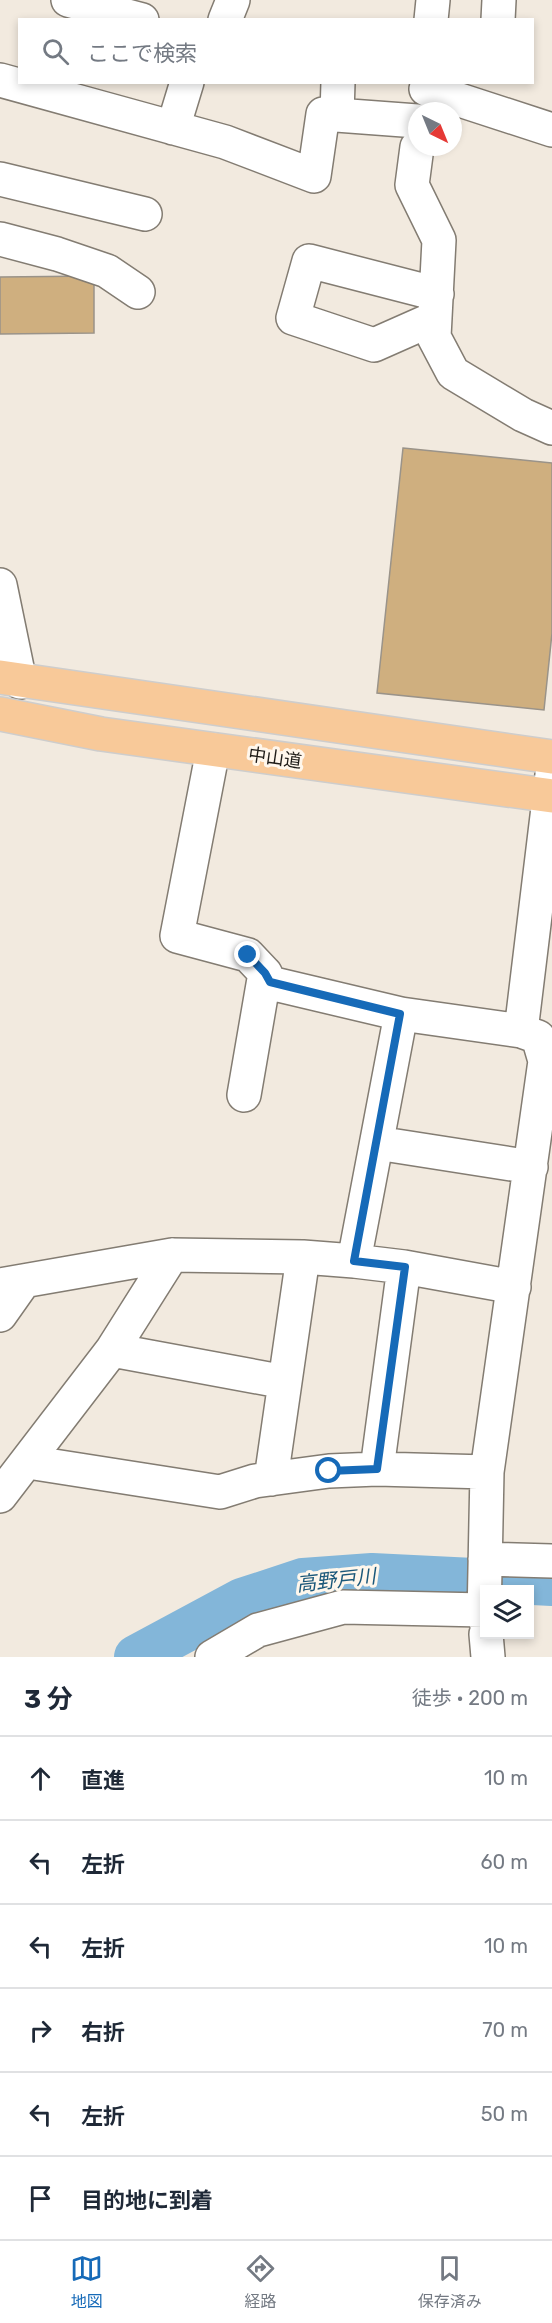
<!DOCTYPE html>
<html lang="ja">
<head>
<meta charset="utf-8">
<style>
  :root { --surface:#fff; --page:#f6f6f7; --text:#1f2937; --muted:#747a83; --line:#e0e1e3; --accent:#166ab8 }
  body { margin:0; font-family:Rubik,"Noto Sans JP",sans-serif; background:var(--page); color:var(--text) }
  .controls { position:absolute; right:18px; bottom:18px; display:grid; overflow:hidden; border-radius:0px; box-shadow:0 3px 9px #0003 }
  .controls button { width:54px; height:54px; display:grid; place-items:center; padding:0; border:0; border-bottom:2px solid var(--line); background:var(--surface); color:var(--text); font:30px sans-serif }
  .compass { position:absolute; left:408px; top:102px; width:54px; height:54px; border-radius:50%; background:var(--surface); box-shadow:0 3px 9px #0003; rotate:137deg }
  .stop { position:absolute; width:18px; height:18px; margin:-14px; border:4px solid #166ab8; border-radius:50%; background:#fff }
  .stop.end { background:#166ab8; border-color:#fff; box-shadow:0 2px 6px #0008 }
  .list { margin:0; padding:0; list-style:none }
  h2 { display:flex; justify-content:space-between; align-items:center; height:78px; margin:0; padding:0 24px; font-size:26px }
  h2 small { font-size:20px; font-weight:400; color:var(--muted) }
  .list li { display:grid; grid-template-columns:39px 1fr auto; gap:18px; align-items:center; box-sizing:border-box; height:84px; padding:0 24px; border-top:2px solid var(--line) }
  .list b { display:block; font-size:22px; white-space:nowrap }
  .list em { font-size:20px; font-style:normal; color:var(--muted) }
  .icon { flex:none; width:33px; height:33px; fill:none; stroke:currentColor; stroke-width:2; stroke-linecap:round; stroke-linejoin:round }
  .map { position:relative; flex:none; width:552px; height:1657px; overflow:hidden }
  .search { position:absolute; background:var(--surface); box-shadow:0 3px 9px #0003; left:18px; right:18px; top:18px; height:66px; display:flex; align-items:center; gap:15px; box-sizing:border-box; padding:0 21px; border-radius:0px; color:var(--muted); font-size:22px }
  .sheet { height:582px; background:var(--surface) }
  nav { display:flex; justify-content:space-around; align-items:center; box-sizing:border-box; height:84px; border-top:2px solid var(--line); background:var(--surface); font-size:16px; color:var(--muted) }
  nav a { display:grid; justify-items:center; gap:3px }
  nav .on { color:var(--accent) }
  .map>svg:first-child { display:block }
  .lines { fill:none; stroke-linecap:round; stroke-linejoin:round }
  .river { stroke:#83b6d9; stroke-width:44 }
  .building { fill:#cfaf7f; stroke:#9a9389; stroke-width:1.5 }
  .minor-casing { stroke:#837c72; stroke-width:36 }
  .highway-casing { stroke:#cecdcc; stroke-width:36 }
  .minor { stroke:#fff; stroke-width:33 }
  .highway { stroke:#f8c999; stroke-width:33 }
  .route { stroke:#166ab8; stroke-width:8 }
  .labels { text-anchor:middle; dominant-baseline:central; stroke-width:6; stroke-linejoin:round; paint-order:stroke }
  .street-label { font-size:18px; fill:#1f1c18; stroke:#fff7ec }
  .water-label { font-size:20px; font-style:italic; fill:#1b587a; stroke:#fff7ec }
</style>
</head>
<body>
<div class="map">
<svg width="552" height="1657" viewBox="0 0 552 1657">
  <rect width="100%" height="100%" fill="#f2eadf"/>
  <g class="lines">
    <path class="river" d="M136,1657L242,1600L303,1580L372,1575L552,1584"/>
  </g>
  <path class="building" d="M94,276V333L0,334V277Z
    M403,448L552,463V633L544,710L377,693Z"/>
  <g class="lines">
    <g class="minor-casing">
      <path id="minor" d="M68,0L142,20
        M225,20L233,0
        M431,20L433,0
        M498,20L499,0
        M0,80L225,142L314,176L323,114L417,121
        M426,89L552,130
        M337,115L338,82
        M173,128L187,82
        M417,147L412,185L439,240L434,337L453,373L523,415L552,428
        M0,179L145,214
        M0,239L57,254L107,271L138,292
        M435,318L374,345L293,318L309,261L437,294
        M0,585L20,682
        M213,750L177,936L248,955L265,973L270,983L401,1014L521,1031
        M244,1095L265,973
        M377,1143L531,1167
        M354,1261L401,1014
        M0,1285L172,1255L303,1257L354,1261L404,1267L514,1287
        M0,1315L24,1281
        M112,1350L285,1382
        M28,1462L220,1492L255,1481L329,1471L377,1469L487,1472
        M377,1469L404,1267
        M271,1479L303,1257
        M0,1496L112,1350L172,1255
        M485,1559L552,1561
        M484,1618L487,1472L545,1061L538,1037L521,1031L552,775
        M486,1634L488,1657
        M212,1657L258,1630L343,1607L484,1610"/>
    </g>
    <g class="highway-casing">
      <path id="highway" d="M0,677L552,757
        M0,714L101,734L552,796"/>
    </g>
    <use href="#minor" class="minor"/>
    <use href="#highway" class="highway"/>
  </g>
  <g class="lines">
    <path class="route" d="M248,955L265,973L270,982L400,1014L354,1261L405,1267L377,1469L329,1471"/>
  </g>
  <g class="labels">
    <g class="street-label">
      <text transform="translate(275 758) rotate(8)">中山道</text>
    </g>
    <g class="water-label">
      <text transform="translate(336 1580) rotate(-6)">高野戸川</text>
    </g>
  </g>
</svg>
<div class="controls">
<button><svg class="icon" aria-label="layers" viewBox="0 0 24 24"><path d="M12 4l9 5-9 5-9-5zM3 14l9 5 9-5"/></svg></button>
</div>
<svg class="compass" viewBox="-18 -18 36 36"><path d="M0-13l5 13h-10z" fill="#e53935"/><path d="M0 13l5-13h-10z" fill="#747a83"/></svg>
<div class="stop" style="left:329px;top:1471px"></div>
<div class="stop end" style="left:248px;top:955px"></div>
<div class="search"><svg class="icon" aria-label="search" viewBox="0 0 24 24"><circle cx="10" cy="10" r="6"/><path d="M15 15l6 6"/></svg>ここで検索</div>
</div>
<section class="sheet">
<h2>3 分<small>徒歩 · 200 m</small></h2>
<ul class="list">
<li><svg class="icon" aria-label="ahead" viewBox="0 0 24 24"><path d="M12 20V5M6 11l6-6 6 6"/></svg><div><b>直進</b></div><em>10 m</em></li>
<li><svg class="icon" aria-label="left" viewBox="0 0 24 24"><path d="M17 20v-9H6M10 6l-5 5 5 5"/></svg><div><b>左折</b></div><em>60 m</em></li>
<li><svg class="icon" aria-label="left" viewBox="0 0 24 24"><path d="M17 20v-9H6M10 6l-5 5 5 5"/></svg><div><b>左折</b></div><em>10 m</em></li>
<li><svg class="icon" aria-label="right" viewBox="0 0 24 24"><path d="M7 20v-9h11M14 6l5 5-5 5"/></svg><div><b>右折</b></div><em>70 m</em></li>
<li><svg class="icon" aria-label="left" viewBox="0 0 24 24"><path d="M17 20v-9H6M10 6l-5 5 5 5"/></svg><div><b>左折</b></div><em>50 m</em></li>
<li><svg class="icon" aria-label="arrive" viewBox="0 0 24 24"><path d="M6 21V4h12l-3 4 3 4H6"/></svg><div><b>目的地に到着</b></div></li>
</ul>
</section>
<nav>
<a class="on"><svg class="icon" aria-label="map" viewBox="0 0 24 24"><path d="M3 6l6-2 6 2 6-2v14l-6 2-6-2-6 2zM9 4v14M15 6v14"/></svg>地図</a>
<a><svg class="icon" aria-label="directions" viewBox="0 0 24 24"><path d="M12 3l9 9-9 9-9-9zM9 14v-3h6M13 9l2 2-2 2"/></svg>経路</a>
<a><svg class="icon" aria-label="saved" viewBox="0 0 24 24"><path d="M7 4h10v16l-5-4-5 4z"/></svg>保存済み</a>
</nav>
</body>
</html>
